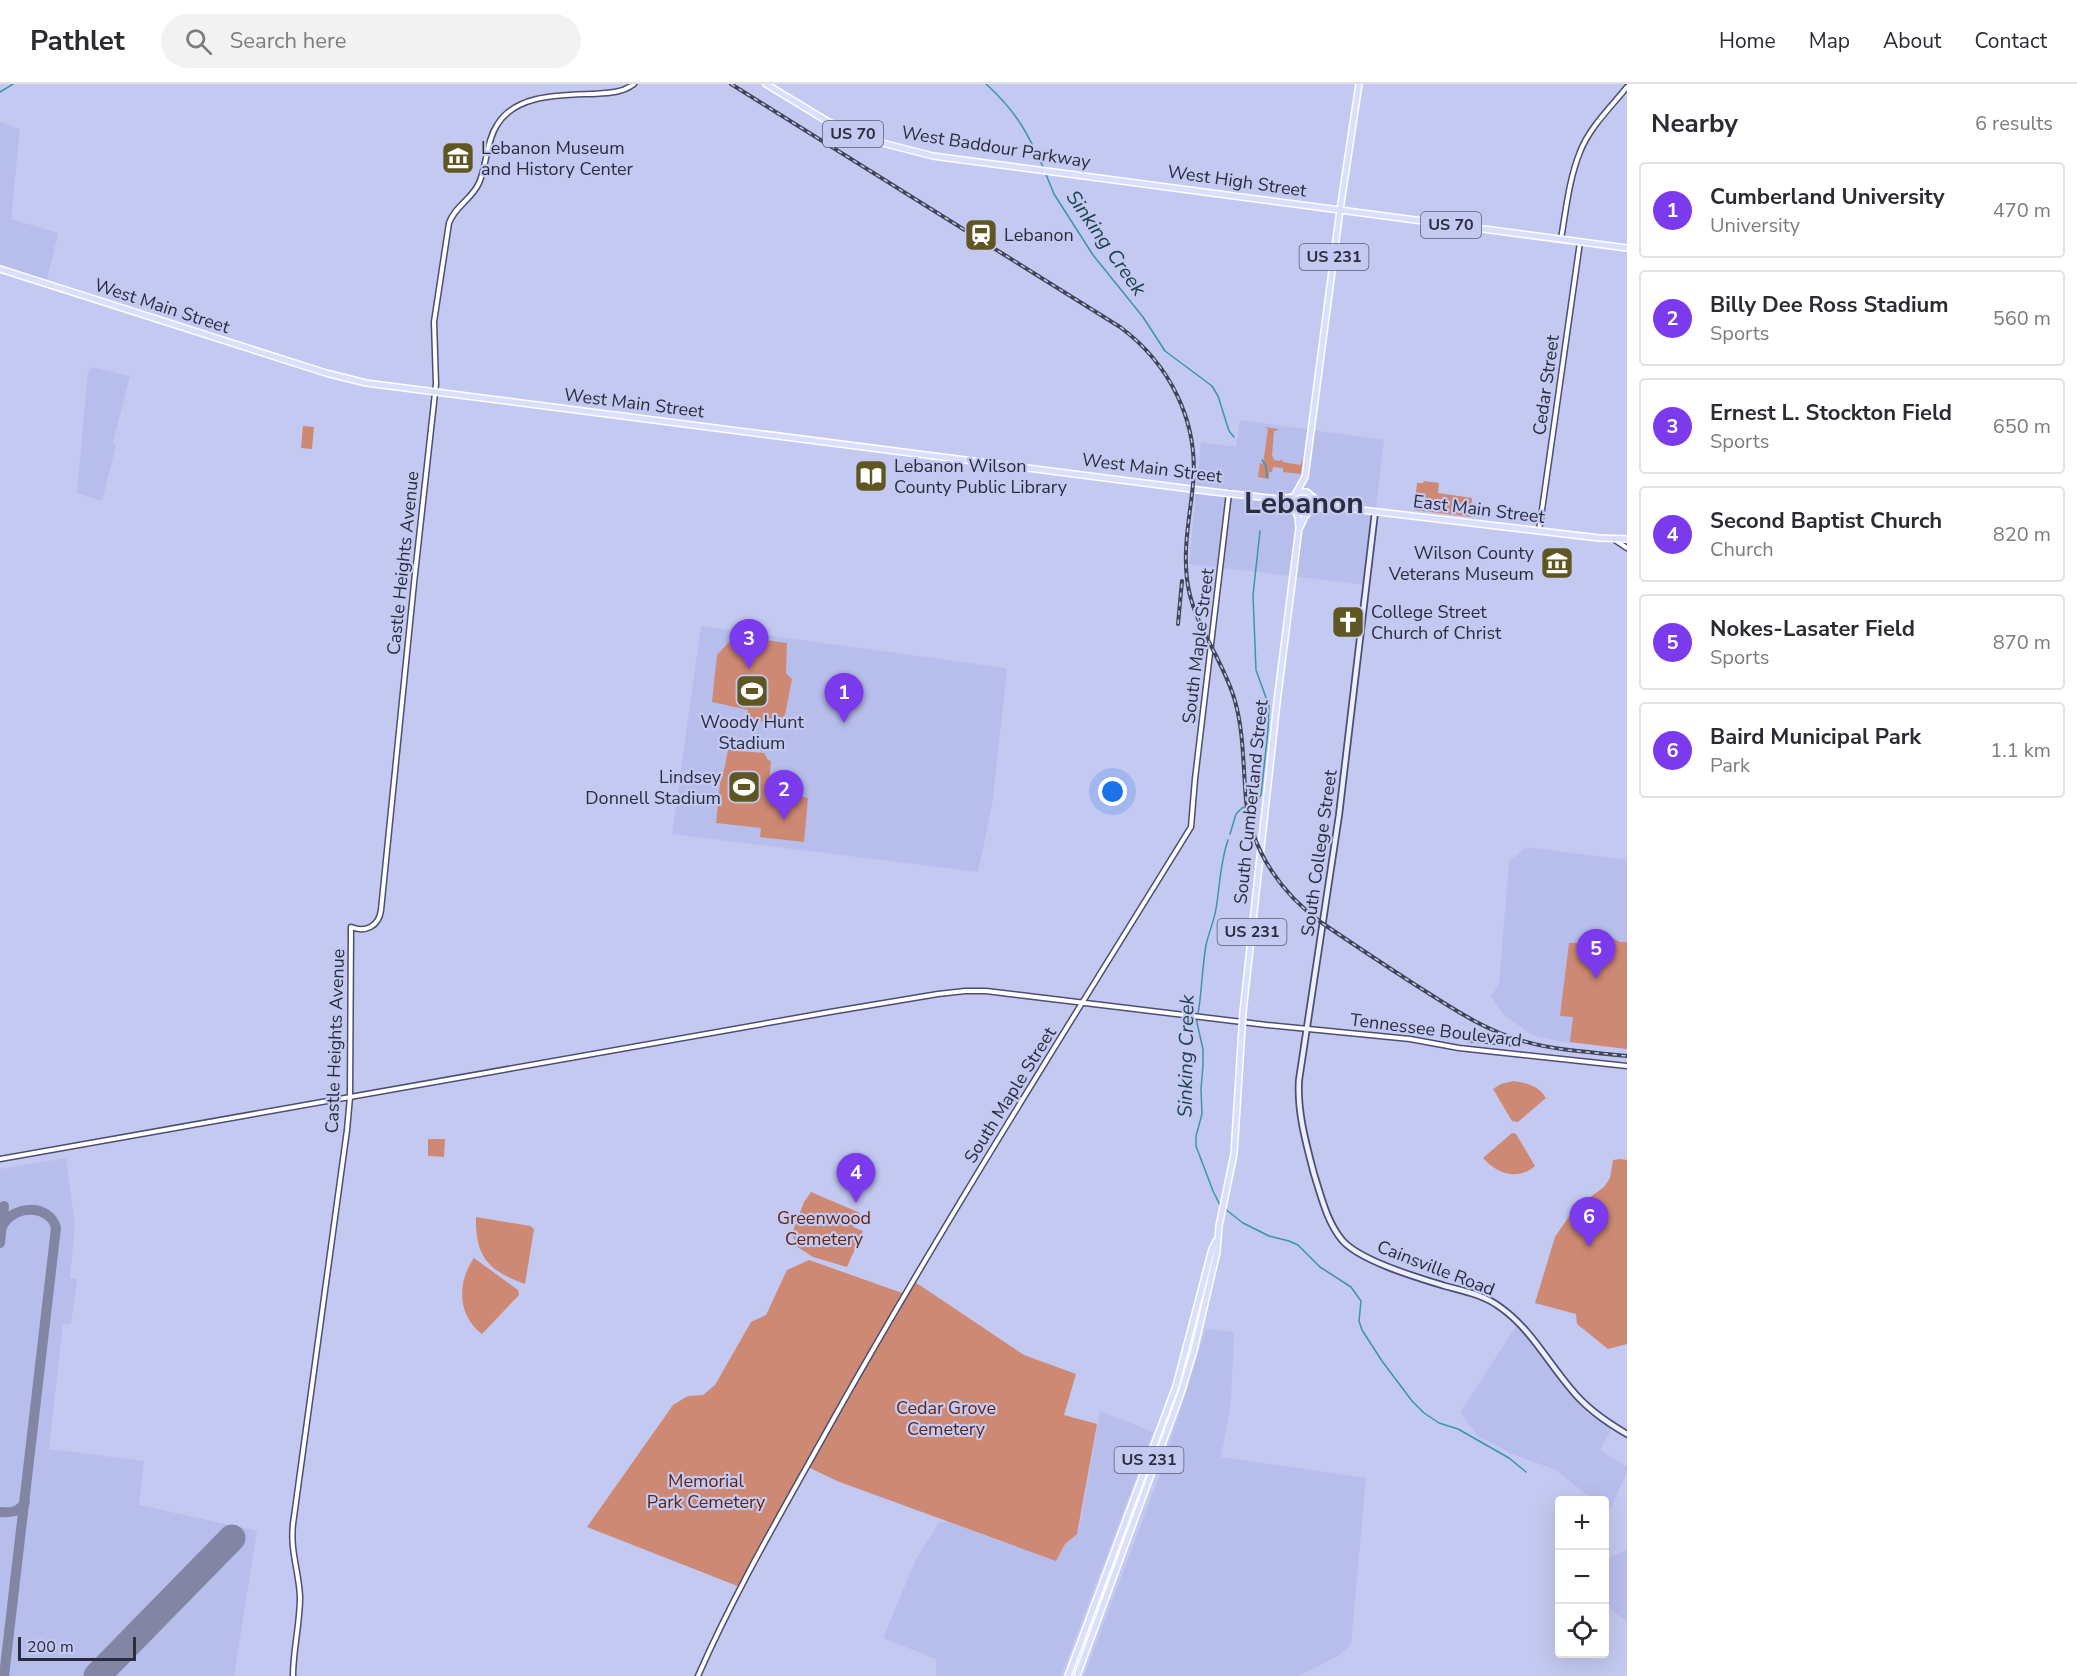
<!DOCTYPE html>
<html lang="en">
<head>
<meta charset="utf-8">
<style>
  :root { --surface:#fff; --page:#f2f2f3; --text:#2b2b33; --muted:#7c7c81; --line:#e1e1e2; --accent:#7c3aed }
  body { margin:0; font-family:"Nunito Sans",sans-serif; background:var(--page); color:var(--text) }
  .controls { position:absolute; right:18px; bottom:18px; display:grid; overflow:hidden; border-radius:6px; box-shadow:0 6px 24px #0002 }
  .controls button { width:54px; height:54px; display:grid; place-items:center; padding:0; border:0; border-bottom:2px solid var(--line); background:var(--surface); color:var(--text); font:30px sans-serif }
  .scale { position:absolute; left:18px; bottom:15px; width:118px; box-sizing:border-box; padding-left:6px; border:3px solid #2b2d3d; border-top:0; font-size:16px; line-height:21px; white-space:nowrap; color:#2b2d3d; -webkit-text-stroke:4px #c4c9f1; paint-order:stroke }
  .you { position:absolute; left:1113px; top:708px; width:21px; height:21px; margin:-15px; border:4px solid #fff; border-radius:50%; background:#1a73e8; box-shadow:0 0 0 9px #1a73e833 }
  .badge { display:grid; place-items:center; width:39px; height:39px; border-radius:50%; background:var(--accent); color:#fff; font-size:20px; font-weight:700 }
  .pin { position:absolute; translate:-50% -50px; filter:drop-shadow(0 2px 3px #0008) }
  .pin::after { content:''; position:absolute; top:32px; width:21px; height:18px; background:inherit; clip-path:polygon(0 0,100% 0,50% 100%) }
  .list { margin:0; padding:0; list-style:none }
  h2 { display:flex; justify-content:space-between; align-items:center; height:78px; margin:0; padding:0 24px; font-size:26px }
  h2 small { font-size:20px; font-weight:400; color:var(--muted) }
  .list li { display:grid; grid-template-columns:39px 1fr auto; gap:18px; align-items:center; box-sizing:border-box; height:96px; margin:0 12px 12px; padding:0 12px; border:2px solid var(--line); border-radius:6px }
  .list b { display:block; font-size:22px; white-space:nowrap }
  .list p { margin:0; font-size:20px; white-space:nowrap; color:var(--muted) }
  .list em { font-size:20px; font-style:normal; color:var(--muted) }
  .icon { flex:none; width:33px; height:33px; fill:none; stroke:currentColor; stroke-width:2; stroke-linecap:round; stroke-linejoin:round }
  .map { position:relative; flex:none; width:1627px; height:1592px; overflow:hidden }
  header { display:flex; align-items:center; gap:36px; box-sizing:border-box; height:84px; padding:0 30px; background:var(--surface); border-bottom:2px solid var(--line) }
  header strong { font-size:28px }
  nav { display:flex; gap:33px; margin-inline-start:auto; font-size:21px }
  .search { width:420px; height:54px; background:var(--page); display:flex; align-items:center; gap:15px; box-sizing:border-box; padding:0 21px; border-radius:33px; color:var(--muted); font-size:22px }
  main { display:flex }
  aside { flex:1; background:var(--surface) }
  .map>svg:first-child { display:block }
  .built { fill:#b8beec }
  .green { fill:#cd8973 }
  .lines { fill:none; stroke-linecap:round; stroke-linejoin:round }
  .stream { stroke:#3c94ab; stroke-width:1.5 }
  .taxiway { stroke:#8286a4; stroke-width:10 }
  .runway { stroke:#8286a4; stroke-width:27 }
  .tertiary-casing { stroke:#4b4f71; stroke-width:7 }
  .secondary-casing { stroke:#4b4f71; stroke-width:8 }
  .primary-casing { stroke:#fff; stroke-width:8 }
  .tertiary { stroke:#fff; stroke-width:4 }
  .secondary { stroke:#edeffe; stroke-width:4.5 }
  .primary { stroke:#dbdffe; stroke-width:5 }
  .rail-casing { stroke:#414457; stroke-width:4 }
  .rail { stroke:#c4c9f1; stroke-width:1.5; stroke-dasharray:4.5; stroke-linecap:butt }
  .labels { text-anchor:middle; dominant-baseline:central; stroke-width:4.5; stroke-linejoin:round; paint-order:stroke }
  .shield { fill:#c4c9f1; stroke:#595c73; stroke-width:1.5 }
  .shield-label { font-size:16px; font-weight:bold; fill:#2b2d3d }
  .street-label { font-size:18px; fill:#2b2d3d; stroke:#c4c9f1 }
  .poi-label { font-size:18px; fill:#2b2d3d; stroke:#c4c9f1; text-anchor:start }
  .park-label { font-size:18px; fill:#642510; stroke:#c4c9f1 }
  .water-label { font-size:20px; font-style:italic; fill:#1c434e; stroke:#c4c9f1 }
  .town-label { font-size:30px; font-weight:bold; fill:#2b2d3d; stroke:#c4c9f1 }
</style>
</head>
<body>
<header>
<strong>Pathlet</strong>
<div class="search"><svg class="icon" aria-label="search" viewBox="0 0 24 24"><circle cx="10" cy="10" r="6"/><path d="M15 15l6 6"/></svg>Search here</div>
<nav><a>Home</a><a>Map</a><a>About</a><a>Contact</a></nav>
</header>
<main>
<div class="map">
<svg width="1627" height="1592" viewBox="0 0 1627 1592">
  <rect width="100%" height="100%" fill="#c4c9f1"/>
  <path class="built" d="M0,38L20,45L11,135L58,149L47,196L0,180Z
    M91,283L130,292L113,359L116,361L102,417L77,409L88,287Z
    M1240,336L1384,356L1367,501L1189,480L1201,358L1236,363Z
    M701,542L1005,584L1007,587L992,721L978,788L672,750Z
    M1526,763L1627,776V965L1557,957L1532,951L1503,930L1491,913L1499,900L1509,777Z
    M66,1074L75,1142L70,1194L77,1195L71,1240H63L49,1365L144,1377L139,1421L257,1447L234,1592H0V1085Z
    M1518,1239L1569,1309L1588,1330L1612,1344L1600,1366L1627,1383V1388L1609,1428L1605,1425L1604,1416H1594L1554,1385L1514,1371L1478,1352L1460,1329Z
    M1206,1245L1234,1248L1231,1319L1221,1373L1366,1394L1351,1561L1336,1573L1299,1592H1084L1161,1387Z
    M1100,1327L1153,1348L1061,1592H936V1575L883,1554L916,1475L939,1439L948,1438L1056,1477L1065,1460L1077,1450L1080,1440Z
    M1627,1466V1538L1605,1521L1604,1476Z"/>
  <path class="green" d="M303,342L314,343L312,365L301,364Z
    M1264,343L1278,345V346L1274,347L1272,371L1274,376L1280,377L1281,375L1283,378L1300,381L1303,375L1301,390L1283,388V384L1273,383L1272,388H1269V395L1258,393L1260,379L1263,380L1268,345Z
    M1424,397L1439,399L1438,409L1472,414L1471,433L1414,426L1417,399H1423Z
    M1296 419a7 7 0 1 1 14 0a7 7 0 1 1-14 0Z
    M743,553L787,559L786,589L792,595L785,631L781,634L779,641L747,634L748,626L712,618L717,571L728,559Z
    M728,666L764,669L768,676L771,677L768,708L766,712L769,709L784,708L808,714L804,758L760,753L761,744L716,739L720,699L723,691Z
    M1606,851L1620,858H1627V965L1570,958L1573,933L1560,932L1569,859H1586L1598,852Z
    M1513,997C1527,999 1538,1001 1546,1014L1518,1038L1512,1037L1493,1005L1501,1000Z
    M1512,1049L1516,1050L1535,1082C1518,1097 1497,1090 1483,1074Z
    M428,1055H445L444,1073L428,1072Z
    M1621,1075L1627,1076V1260L1608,1265L1577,1240L1576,1230L1535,1219L1555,1153L1574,1125L1604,1103L1610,1094L1613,1076Z
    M811,1108L860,1129L853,1143L863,1147L847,1183L813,1173L796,1162L792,1149L804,1118Z
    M476,1133L530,1142L534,1145L525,1200C489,1187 475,1173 476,1133Z
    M474,1174L518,1206L519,1211L482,1250C457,1231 457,1198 474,1174Z
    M809,1176L905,1210L912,1196L1024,1271L1076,1290L1064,1331L1097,1340L1077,1450L1065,1460L1056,1477L837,1397L808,1383L740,1503L587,1443L673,1321L688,1312L703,1311L715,1301L751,1238L766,1231L787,1186Z"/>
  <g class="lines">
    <path class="stream" d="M986,0C1016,27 1027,48 1043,83
      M0,8L13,0
      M1045,88L1054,110L1093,171L1143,233L1165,267L1212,302L1218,312L1229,347L1234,353
      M1262,376L1266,382L1267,393
      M1230,750L1236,730L1242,724L1253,721L1261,711L1268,646L1269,622L1256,586L1253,511L1260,447
      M1198,930C1202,907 1202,884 1206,861C1209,848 1214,837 1216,825C1220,801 1220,779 1228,756
      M1197,935V939L1203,965V981L1201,1005L1202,1030L1196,1052V1062L1213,1107L1220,1121
      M1224,1124L1243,1139L1269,1152L1289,1157L1298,1161L1320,1183L1351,1203L1361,1217L1359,1237L1362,1246L1382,1277L1412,1317L1424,1329L1439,1339L1458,1345L1509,1374L1526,1388"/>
    <path class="taxiway" d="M2,1143C11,1121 50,1119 56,1144L4,1592
      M0,1159L4,1122
      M0,1428C11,1429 19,1428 25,1418"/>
    <path class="runway" d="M97,1592L232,1454"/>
    <g class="tertiary-casing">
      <path id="tertiary" d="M1561,155C1566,126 1569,95 1580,68C1589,44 1611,23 1627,3
        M1539,447L1580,158
        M1615,456L1627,464
        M0,1075L830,928L938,910L965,907H986L1267,941L1410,955L1459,964L1627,982
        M293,1592C293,1566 300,1540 300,1513C299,1487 290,1468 293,1440L347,1046L350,1013L351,843C366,849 379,842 381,826L414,499L436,300L434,238L449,139C455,122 472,115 479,99C487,81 486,58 497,41C515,11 558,11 589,10C605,9 621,10 634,0
        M698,1592C737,1503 787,1419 834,1334C947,1133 1070,939 1191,743L1195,695L1229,409"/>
    </g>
    <g class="secondary-casing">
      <path id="secondary" d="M1375,428L1339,731L1299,996C1297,1028 1306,1059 1314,1090C1321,1112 1327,1138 1342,1156C1360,1177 1419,1194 1445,1202C1464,1207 1484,1211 1500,1223C1530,1244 1547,1277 1571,1305C1586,1324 1606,1338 1627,1350"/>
    </g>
    <g class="primary-casing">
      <path id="primary" d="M766,0L827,37L863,54L933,72L1627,164
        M0,185L326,289L366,299L1214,408L1279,415L1292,413
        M1299,408H1307L1316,416L1326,421
        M1312,425L1328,422L1599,454L1627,455
        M1300,443L1305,432L1313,423V413
        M1068,1592L1176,1302L1212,1165L1216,1157
        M1077,1592L1181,1309L1194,1266L1217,1168L1219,1142L1234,1070L1243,928L1277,618L1299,444L1298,433L1291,418L1305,393L1340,126L1359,0"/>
    </g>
    <use href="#tertiary" class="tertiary"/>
    <use href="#secondary" class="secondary"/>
    <use href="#primary" class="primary"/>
    <g class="rail-casing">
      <path id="rail" d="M731,0L1120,243C1170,280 1199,338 1193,400C1190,432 1183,463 1187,495C1192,540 1223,574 1235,617C1244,649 1243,683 1246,716C1251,767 1282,810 1322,839C1353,860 1383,880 1414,900C1449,922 1483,946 1523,957C1557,967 1592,968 1627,972
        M1178,540L1182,497
        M1466,956L1517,961"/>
    </g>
    <use href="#rail" class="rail"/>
  </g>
  <defs>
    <g id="museum-square" transform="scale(1.725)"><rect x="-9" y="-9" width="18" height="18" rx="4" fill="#605623" stroke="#c4c9f1"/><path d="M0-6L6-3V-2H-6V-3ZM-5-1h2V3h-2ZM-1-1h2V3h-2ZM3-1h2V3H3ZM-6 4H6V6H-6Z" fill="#fff"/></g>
    <g id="station-square" transform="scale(1.725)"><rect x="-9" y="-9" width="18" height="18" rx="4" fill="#605623" stroke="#c4c9f1"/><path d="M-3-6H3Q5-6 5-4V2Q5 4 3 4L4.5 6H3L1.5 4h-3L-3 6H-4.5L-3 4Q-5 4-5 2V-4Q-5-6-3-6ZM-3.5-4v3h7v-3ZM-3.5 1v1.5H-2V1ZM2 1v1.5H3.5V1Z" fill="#fff"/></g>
    <g id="library-square" transform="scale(1.725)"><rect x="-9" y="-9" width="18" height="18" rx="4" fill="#605623" stroke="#c4c9f1"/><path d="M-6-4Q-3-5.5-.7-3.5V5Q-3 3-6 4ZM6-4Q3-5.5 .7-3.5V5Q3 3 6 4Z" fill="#fff"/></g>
    <g id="church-square" transform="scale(1.725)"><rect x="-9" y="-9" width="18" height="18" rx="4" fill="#605623" stroke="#c4c9f1"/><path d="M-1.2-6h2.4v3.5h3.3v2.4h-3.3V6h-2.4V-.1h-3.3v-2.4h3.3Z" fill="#fff"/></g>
    <g id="stadium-square" transform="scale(1.725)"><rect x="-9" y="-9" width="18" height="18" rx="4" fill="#605623" stroke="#c4c9f1"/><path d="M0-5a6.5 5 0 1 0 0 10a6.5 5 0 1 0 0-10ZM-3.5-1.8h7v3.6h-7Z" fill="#fff"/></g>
  </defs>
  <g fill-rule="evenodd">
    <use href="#museum-square" x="458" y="74"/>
    <use href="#station-square" x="981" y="151"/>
    <use href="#library-square" x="871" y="392"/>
    <use href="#museum-square" x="1557" y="479"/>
    <use href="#church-square" x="1348" y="538"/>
    <use href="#stadium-square" x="752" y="607"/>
    <use href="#stadium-square" x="744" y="703"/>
  </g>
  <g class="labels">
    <g class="shield">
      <rect x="823" y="37" width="60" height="26" rx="4.5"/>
      <rect x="1421" y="128" width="60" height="26" rx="4.5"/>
      <rect x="1299.5" y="160" width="69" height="26" rx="4.5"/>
      <rect x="1217.5" y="835" width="69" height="26" rx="4.5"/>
      <rect x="1114.5" y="1363" width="69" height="26" rx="4.5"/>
    </g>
    <g class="shield-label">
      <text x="853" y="50">US 70</text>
      <text x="1451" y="141">US 70</text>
      <text x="1334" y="173">US 231</text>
      <text x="1252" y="848">US 231</text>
      <text x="1149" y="1376">US 231</text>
    </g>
    <g class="street-label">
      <text transform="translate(996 63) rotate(9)">West Baddour Parkway</text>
      <text transform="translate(1237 97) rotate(8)">West High Street</text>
      <text transform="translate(162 222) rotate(18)">West Main Street</text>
      <text transform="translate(1546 301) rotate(-82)">Cedar Street</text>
      <text transform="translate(634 319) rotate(7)">West Main Street</text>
      <text transform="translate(1152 384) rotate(7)">West Main Street</text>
      <text transform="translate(1479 425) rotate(7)">East Main Street</text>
      <text transform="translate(403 479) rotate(-84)">Castle Heights Avenue</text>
      <text transform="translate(1198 562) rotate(-83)">South Maple Street</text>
      <text transform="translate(1251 718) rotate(-84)">South Cumberland Street</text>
      <text transform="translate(1319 769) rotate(-82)">South College Street</text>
      <text transform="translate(1436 946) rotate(7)">Tennessee Boulevard</text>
      <text transform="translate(335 957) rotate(-88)">Castle Heights Avenue</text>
      <text transform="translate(1010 1011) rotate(-58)">South Maple Street</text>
      <text transform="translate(1436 1184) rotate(21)">Cainsville Road</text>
    </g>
    <g class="poi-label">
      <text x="481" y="64">Lebanon Museum<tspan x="481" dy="21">and History Center</tspan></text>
      <text x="1004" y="151">Lebanon</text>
      <text x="894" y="382">Lebanon Wilson<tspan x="894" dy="21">County Public Library</tspan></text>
      <text x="1534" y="469" text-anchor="end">Wilson County<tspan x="1534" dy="21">Veterans Museum</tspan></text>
      <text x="1371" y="528">College Street<tspan x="1371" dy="21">Church of Christ</tspan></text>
      <text x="752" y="638" text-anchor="middle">Woody Hunt<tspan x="752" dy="21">Stadium</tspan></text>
      <text x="721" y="693" text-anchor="end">Lindsey<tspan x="721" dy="21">Donnell Stadium</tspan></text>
    </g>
    <g class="park-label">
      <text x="824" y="1134">Greenwood<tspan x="824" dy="21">Cemetery</tspan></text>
      <text x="946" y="1324">Cedar Grove<tspan x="946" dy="21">Cemetery</tspan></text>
      <text x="706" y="1397">Memorial<tspan x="706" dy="21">Park Cemetery</tspan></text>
    </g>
    <g class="water-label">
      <text transform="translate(1106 159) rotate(55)">Sinking Creek</text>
      <text transform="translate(1186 972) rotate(-89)">Sinking Creek</text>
    </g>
    <g class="town-label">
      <text x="1304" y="419">Lebanon</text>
    </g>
  </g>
</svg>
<div class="controls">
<button>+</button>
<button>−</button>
<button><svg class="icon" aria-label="locate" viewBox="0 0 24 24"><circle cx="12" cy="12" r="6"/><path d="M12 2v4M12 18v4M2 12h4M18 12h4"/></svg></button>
</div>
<div class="scale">200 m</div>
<div class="you"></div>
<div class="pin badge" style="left:844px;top:639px">1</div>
<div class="pin badge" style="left:784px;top:736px">2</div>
<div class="pin badge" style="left:749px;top:585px">3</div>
<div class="pin badge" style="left:856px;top:1119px">4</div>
<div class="pin badge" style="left:1596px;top:895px">5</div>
<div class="pin badge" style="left:1589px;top:1163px">6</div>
</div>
<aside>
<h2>Nearby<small>6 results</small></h2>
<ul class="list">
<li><span class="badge">1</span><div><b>Cumberland University</b><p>University</p></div><em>470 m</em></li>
<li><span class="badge">2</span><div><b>Billy Dee Ross Stadium</b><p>Sports</p></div><em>560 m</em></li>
<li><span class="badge">3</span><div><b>Ernest L. Stockton Field</b><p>Sports</p></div><em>650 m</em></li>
<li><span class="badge">4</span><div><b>Second Baptist Church</b><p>Church</p></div><em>820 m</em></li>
<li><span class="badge">5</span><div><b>Nokes-Lasater Field</b><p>Sports</p></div><em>870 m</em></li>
<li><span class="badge">6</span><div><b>Baird Municipal Park</b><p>Park</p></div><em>1.1 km</em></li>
</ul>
</aside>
</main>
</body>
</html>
